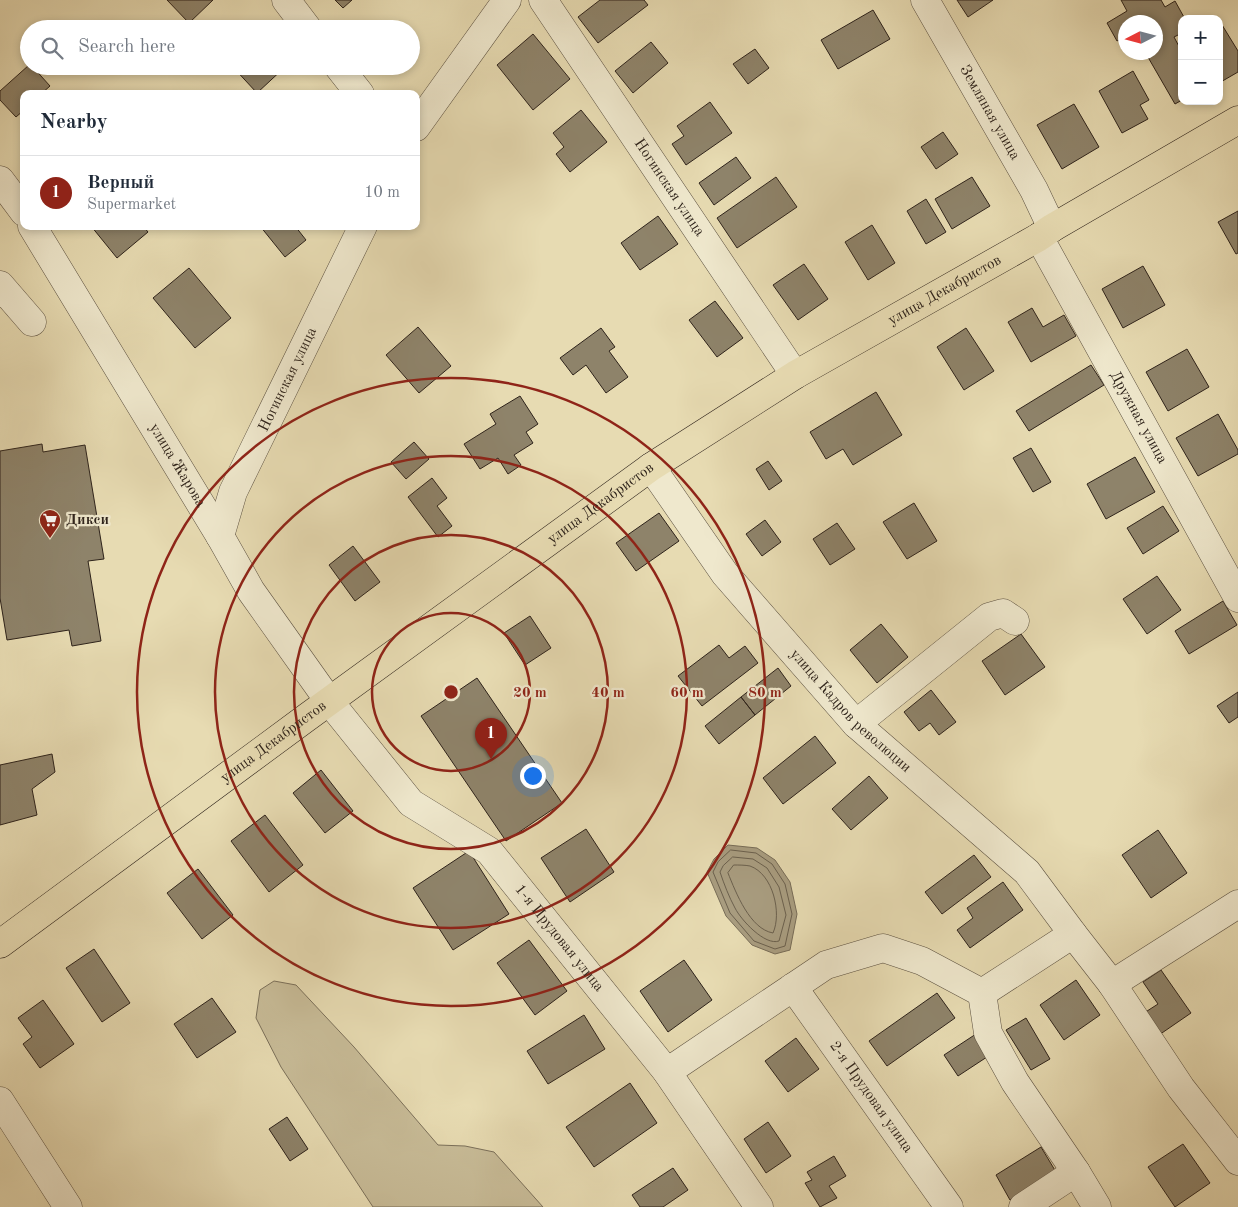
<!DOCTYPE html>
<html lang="en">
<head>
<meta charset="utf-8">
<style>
  :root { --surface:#fff; --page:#f6f6f7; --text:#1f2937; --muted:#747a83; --line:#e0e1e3; --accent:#8f2418 }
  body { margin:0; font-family:"Old Standard TT",serif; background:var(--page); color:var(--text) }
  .controls { position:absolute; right:15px; top:15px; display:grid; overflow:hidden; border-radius:10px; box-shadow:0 2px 8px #0003 }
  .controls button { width:45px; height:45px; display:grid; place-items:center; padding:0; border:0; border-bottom:1px solid var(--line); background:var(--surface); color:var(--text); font:25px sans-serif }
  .compass { position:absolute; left:1118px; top:15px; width:45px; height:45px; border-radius:50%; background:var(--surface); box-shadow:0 2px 8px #0003; rotate:264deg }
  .you { position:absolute; left:532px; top:775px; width:18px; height:18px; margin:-12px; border:4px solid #fff; border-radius:50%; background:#1a73e8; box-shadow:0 0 0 8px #1a73e833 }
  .badge { display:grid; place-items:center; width:32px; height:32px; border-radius:50%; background:var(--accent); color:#fff; font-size:16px; font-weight:700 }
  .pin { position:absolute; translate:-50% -41px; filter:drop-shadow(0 1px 2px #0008) }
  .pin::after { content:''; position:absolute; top:26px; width:18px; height:15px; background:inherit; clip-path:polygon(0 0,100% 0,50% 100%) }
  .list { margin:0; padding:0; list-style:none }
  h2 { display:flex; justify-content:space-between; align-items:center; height:65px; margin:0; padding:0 20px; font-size:21px }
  h2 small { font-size:16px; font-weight:400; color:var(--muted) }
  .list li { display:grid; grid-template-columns:32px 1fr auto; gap:15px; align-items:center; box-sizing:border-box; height:75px; padding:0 20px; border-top:1px solid var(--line) }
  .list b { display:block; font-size:19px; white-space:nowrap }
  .list p { margin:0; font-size:16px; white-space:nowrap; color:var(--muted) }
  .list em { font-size:16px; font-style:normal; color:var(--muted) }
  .icon { flex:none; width:28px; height:28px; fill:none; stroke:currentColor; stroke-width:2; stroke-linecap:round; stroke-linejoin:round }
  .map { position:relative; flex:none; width:1238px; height:1207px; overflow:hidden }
  .search { position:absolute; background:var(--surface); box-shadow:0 2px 8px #0003; left:20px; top:20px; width:400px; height:55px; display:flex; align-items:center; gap:12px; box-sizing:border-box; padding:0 18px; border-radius:28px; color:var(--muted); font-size:19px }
  .panel { position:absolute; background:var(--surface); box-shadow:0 2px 8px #0003; left:20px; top:90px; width:400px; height:140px; border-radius:10px }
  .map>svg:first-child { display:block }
  .green { fill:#c8bc98; stroke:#7b705a }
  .water { fill:#a89c7f; stroke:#776c57 }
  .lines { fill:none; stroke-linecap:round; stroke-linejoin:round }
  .shore { stroke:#6b604d; stroke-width:1 }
  .building { fill:#8e836a; stroke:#2e231b }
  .minor-casing { stroke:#5c5141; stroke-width:29 }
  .highway-casing { stroke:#2e231b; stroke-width:29 }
  .minor { stroke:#efe8cd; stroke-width:28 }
  .highway { stroke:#e7dbb2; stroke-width:28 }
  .ring { fill:none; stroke:#8f2418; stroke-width:2.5 }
  .labels { text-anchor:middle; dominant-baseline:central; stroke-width:4.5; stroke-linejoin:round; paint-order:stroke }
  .street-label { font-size:15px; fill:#2e231b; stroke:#efe8cd }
  .poi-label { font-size:15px; font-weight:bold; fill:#2e231b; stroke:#efe8cd; text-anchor:start }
  .centre { fill:#8f2418; stroke:#efe8cd; stroke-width:2.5 }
  .ring-label { font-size:15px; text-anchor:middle; font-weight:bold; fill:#8f2418; stroke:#efe8cd; stroke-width:4.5; stroke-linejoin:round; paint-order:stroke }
</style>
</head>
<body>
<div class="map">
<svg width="1238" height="1207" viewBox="0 0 1238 1207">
  <rect width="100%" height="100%" fill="#e7dbb2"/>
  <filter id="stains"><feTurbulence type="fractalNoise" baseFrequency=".004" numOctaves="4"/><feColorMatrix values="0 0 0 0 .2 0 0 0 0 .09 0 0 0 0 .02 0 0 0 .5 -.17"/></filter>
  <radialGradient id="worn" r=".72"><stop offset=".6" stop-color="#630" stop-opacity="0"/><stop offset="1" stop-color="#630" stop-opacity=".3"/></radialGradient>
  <path class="green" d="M274,981L296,985L354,1047L438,1145L465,1146L494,1152L543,1207H373L281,1067L256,1018L260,990Z"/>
  <path class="water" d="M728,845L757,848L775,860L790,882L797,914L790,950L775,954L752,945L726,916L707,872L714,859Z"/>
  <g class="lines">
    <path class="shore" d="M731,850L756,853L772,864L785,884L792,914L785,946L775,949L754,941L730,913L713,872L718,862Z
      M733,857L753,859L767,868L779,887L786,915L779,941C765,946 741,920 735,908C729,897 724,884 720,872L723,866Z
      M734,865C739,865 745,865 750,866C773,874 782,913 773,933C750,929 736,893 728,873Z"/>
  </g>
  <path class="building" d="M167,0H213L189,23Z
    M335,0H352L343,8Z
    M600,0H644L648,5L598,43L578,17Z
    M957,0H993L968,17Z
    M1121,0H1161L1165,7L1175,1L1185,19H1182V33L1174,37L1182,52V100L1175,104L1145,52H1156V22H1126V36L1117,41L1107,23L1127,11Z
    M873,10L890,39L838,69L821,40Z
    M1219,20L1238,51V72L1219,83Z
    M533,34L570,79L533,110L497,65Z
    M651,42L668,63L633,93L615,71Z
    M755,49L769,68L748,84L733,64Z
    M29,65V66H32L50,86L41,94H24V110L16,117L0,100V91Z
    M232,66H284L285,67L257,93Z
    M1133,71L1149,100L1140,105L1148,119L1122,133L1099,91Z
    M710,102L732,133L686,165L672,144L684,136L677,126Z
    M1074,104L1099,147L1062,169L1037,125Z
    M581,110L607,142L570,172L556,154L564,147L553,133Z
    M943,132L958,154L936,169L921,147Z
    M736,157L751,178L714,205L699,183Z
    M776,177L797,207L737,248L717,218Z
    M972,177L990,206L952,229L935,199Z
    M926,199L946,232L926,244L907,211Z
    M1238,211V253L1236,254L1218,222Z
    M658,216L678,244L640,270L621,243Z
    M872,225L895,263L868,280L845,242Z
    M91,226H143L148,232L117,258Z
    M260,226H295L306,240L285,257Z
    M804,264L828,299L798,320L773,285Z
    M1143,266L1165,305L1123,328L1102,289Z
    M189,268L231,318L195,348L153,298Z
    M715,301L743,338L717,357L689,320Z
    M1032,308L1043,327L1064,315L1076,336L1031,362L1008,322Z
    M418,327L451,366L419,393L386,355Z
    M601,328L615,347L609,351L628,377L606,393L586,365L573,375L560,358Z
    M966,328L994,371L964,390L937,347Z
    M1187,349L1209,387L1168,411L1146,372Z
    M1091,365L1104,385L1029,431L1016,411Z
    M876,392L902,435L853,465L843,449L826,459L810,432Z
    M520,396L538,424L526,432L533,443L514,455L521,465L508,474L498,458L480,469L464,444L496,424L490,414Z
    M1218,414L1238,450V454L1198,476L1176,438Z
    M414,442L429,459L406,479L391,462Z
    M42,444L43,452L85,445L104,559L88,561L101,641L72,646L69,630L7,640L0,598V451Z
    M1031,448L1051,482L1033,492L1013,458Z
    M1135,457L1155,492L1106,519L1087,484Z
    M768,461L782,481L769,490L756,469Z
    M432,478L447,498L437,506L452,526L438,537L408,497Z
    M914,503L937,541L907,559L883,522Z
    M1163,506L1179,531L1143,554L1127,528Z
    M659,513L679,541L636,571L616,543Z
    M765,520L781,542L762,556L746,534Z
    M837,523L855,549L830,565L813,539Z
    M353,546L380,582L355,601L329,565Z
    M1157,576L1181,610L1147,634L1123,599Z
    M1223,601L1237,625L1189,654L1175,631Z
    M530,616L551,648L525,665L504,633Z
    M881,624L908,657L877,683L850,650Z
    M1021,634L1045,667L1005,695L982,661Z
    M719,645L729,658L745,646L758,663L702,706L678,676Z
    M778,668L791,686L755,715L741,697Z
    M477,678L562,803L506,841L421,716Z
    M931,690L956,722L939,735L930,723L919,731L904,712Z
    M1238,692V717L1229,723L1217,706Z
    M741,697L755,715L719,744L705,726Z
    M815,736L836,763L783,804L763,778Z
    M52,754L55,772L32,789L37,815L0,825V765Z
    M321,770L353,811L325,833L293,793Z
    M869,776L888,798L851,830L832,809Z
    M265,815L303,865L269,892L231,841Z
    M586,829L614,872L570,902L541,858Z
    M1158,830L1187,873L1151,898L1122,855Z
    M469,851L509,914L453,950L413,888Z
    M974,855L991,877L942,914L925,892Z
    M198,869L233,915L202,939L167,893Z
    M1003,882L1023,910L970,948L957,930L973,918L967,908Z
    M529,940L567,991L535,1015L497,963Z
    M94,949L130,1003L102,1022L66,968Z
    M684,960L712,1000L668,1032L640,991Z
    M1161,970L1191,1013L1159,1035L1144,1013L1158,1004L1143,982Z
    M1076,980L1100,1015L1064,1040L1040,1005Z
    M937,993L955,1018L887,1066L869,1041Z
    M212,998L236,1032L197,1058L174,1024Z
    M43,1000L74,1044L40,1068L23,1044L32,1037L18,1018Z
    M584,1015L605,1049L548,1084L527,1051Z
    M1026,1018L1050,1059L1031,1070L1006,1030Z
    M976,1034L990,1055L958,1076L944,1055Z
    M796,1038L819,1069L788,1092L765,1061Z
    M630,1083L657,1123L594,1167L566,1127Z
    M287,1117L308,1149L290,1161L269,1129Z
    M768,1122L791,1156L766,1173L744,1139Z
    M1183,1144L1210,1183L1175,1207L1148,1167Z
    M1041,1147L1056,1172L1010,1200L996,1175Z
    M834,1156L846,1176L829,1186L837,1198L820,1207L805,1183L812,1180L807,1172Z
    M673,1168L688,1190L663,1207H640L632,1195Z"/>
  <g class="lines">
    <g class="minor-casing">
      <g id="minor">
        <path d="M286,0L308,29"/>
        <path id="s1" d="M543,0L795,375"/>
        <path id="s2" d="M925,0L1034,190L1052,228"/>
        <path d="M338,66L360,94"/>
        <path d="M416,127L507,0"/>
        <path d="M0,180L24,212"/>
        <path id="s3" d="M32,226L220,536L251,591L329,701L411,803L489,851L667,1072L759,1207"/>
        <path id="s4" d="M1039,237L1238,598"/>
        <path d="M0,285L32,322"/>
        <path id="s5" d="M651,467L725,574L856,724L1027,872L1073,934"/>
        <path id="s6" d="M220,536L233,492L363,226"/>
        <path d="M856,724L989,617L1003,613L1015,621"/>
        <path d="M1112,984L1181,1088L1238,1161"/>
        <path id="s7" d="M793,987L949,1207"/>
        <path d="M982,993L988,1033L1015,1082L1076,1172L1097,1207"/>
        <path d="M667,1072L826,965L883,948L922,961L982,993L1073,934L1112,984L1238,904"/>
        <path d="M0,1101L68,1207"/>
        <path d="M1023,1207L1076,1172"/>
      </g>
    </g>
    <g class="highway-casing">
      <g id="highway">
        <path id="s8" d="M0,944L306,718L651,467L795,375L1039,237L1052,228L1238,120"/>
      </g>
    </g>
    <use href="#minor" class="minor"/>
    <use href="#highway" class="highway"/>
  </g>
  <g class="ring">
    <circle cx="451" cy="692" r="79"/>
    <circle cx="451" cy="692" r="157"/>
    <circle cx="451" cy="692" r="236"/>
    <circle cx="451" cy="692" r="314"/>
  </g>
  <defs>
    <g id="supermarket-pin" transform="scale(1.125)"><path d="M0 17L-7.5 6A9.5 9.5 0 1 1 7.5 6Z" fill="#8f2418" stroke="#efe8cd"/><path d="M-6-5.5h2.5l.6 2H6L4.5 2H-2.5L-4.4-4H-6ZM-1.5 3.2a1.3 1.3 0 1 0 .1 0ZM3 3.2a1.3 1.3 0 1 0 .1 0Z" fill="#fff"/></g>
  </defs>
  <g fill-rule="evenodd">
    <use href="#supermarket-pin" x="50" y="520"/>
  </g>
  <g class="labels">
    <g class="street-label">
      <text stroke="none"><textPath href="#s2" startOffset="130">Земляная улица</textPath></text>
      <text stroke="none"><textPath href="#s1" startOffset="226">Ногинская улица</textPath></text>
      <text stroke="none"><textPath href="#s8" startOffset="1150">улица Декабристов</textPath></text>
      <text stroke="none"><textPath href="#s6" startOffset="171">Ногинская улица</textPath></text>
      <text stroke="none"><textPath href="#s4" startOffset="206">Дружная улица</textPath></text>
      <text stroke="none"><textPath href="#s3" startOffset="280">улица Жарова</textPath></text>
      <text stroke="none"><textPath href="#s8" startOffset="745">улица Декабристов</textPath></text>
      <text stroke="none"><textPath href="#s5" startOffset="316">улица Кадров революции</textPath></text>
      <text stroke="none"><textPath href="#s8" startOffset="340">улица Декабристов</textPath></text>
      <text stroke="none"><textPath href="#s3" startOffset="895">1-я Прудовая улица</textPath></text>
      <text stroke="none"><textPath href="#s7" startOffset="135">2-я Прудовая улица</textPath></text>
    </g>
    <g class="poi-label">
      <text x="66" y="520">Дикси</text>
    </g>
  </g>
  <circle cx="451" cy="692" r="8" class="centre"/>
  <g class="ring-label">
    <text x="530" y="697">20 m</text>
    <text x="608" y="697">40 m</text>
    <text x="687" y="697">60 m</text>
    <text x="765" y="697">80 m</text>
  </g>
  <rect width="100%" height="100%" filter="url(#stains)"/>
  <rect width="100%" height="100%" fill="url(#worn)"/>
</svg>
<div class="controls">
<button>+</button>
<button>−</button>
</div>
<svg class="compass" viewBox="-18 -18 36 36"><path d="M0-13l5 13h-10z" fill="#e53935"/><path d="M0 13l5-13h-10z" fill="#747a83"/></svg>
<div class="you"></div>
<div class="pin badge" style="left:491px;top:759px">1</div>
<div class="search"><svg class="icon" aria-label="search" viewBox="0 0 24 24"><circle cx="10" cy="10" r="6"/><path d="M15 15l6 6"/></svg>Search here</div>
<section class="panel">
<h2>Nearby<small></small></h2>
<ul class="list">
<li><span class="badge">1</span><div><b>Верный</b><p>Supermarket</p></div><em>10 m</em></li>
</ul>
</section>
</div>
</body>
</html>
